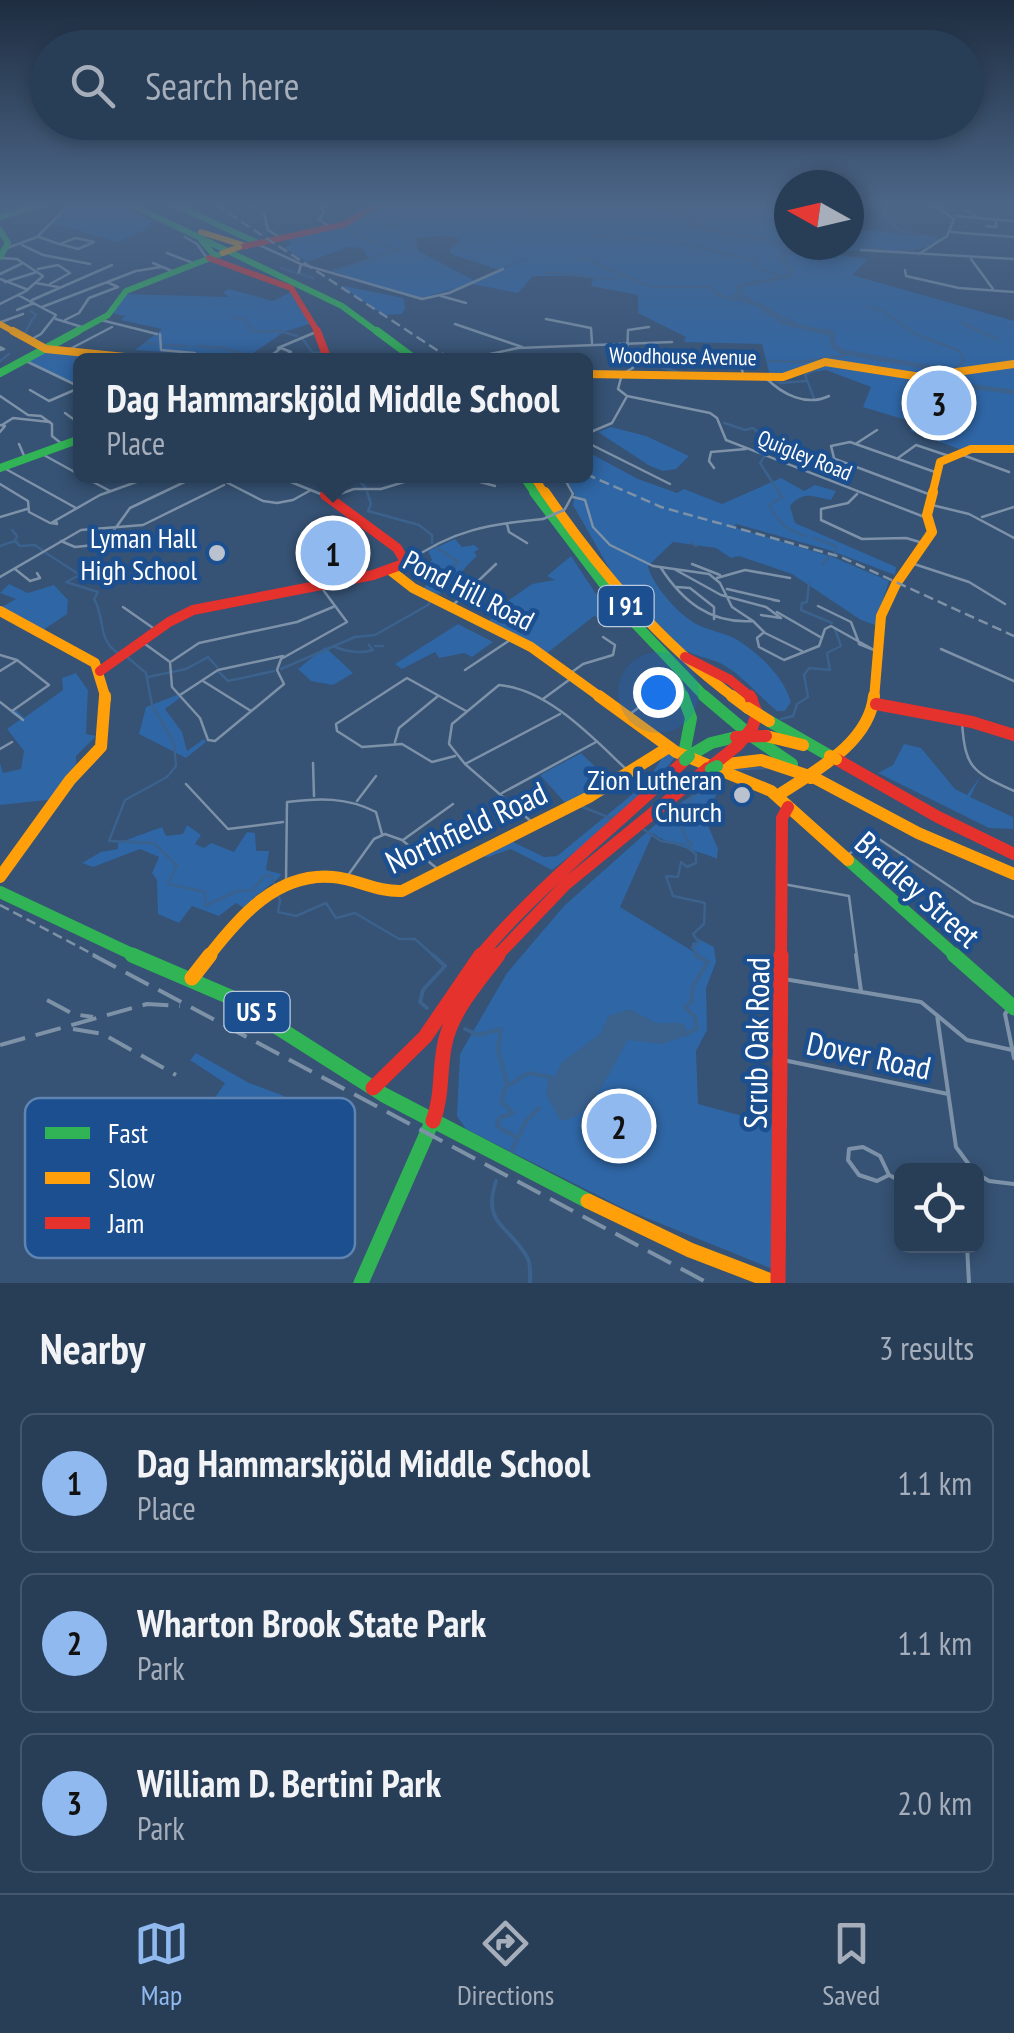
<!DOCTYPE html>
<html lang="en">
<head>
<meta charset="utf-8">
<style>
  :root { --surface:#283e57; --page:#30455d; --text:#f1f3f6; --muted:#a5aeba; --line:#44576d; --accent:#90b9f0 }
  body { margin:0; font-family:"PT Sans Narrow",sans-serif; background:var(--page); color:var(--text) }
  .controls { position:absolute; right:30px; bottom:30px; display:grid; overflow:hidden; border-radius:15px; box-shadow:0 5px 15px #0003 }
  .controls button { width:90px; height:90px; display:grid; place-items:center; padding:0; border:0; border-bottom:2px solid var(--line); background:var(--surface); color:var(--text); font:50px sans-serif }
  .compass { position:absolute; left:774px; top:170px; width:90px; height:90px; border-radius:50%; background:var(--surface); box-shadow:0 5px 15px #0003; rotate:278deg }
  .you { position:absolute; left:658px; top:692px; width:35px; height:35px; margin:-25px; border:8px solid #fff; border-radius:50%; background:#1a73e8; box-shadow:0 0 0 15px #1a73e833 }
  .badge { display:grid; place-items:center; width:65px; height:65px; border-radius:50%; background:var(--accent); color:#111; font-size:32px; font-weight:700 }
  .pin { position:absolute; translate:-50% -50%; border:5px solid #fff; box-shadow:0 2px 10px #0006 }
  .popup { position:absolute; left:73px; top:353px; width:520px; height:130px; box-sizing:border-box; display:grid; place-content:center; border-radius:15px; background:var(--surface); filter:drop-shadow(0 2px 8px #0005); font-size:32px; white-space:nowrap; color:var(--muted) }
  .popup b { font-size:38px; color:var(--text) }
  .popup::after { content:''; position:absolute; left:50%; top:100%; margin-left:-20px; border:20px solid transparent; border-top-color:var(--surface) }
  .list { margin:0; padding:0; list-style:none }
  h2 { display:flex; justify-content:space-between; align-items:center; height:130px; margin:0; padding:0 40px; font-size:42px }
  h2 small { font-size:32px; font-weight:400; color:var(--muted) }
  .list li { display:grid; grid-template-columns:65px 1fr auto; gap:30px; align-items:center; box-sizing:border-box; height:140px; margin:0 20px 20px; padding:0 20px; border:2px solid var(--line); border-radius:15px }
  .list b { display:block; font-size:38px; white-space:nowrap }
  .list p { margin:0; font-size:32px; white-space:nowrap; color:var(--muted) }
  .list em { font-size:32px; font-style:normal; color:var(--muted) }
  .icon { flex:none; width:55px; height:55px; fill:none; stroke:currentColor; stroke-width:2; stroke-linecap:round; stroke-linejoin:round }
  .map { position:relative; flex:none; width:1014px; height:1283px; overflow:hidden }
  .search { position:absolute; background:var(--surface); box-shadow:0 5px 15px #0003; left:30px; right:30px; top:30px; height:110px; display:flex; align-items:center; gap:25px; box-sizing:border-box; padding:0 35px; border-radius:55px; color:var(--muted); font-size:38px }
  .sheet { height:610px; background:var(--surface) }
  nav { display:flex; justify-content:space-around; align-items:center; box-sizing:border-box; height:140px; border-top:2px solid var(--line); background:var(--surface); font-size:28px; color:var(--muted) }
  nav a { display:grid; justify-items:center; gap:5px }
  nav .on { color:var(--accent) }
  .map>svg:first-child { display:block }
  .green { fill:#2f66a5; fill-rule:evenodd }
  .water { fill:#3b618d }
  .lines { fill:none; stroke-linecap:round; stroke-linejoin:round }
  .stream-far1 { stroke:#3b618d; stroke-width:2.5 }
  .stream { stroke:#3b618d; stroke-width:4 }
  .river-far1 { stroke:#3b618d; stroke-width:4 }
  .river { stroke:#3b618d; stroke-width:5 }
  .street-far1 { stroke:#7d92a8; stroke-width:2.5 }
  .street { stroke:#7d92a8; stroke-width:4 }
  .fast-far4 { stroke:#30b455; stroke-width:6 }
  .fast-far3 { stroke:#30b455; stroke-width:8 }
  .fast-far2 { stroke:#30b455; stroke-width:10 }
  .fast-far1 { stroke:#30b455; stroke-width:12 }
  .fast { stroke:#30b455; stroke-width:15 }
  .slow-far4 { stroke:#ff9f0a; stroke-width:6 }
  .slow-far3 { stroke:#ff9f0a; stroke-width:8 }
  .slow-far2 { stroke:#ff9f0a; stroke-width:10 }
  .slow-far1 { stroke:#ff9f0a; stroke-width:12 }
  .slow { stroke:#ff9f0a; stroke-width:15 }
  .jam-far4 { stroke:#e5322d; stroke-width:6 }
  .jam-far3 { stroke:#e5322d; stroke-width:8 }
  .jam-far2 { stroke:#e5322d; stroke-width:10 }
  .jam-far1 { stroke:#e5322d; stroke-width:12 }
  .jam { stroke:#e5322d; stroke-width:15 }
  .rail-far1 { stroke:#7e92a7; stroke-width:2.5; stroke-dasharray:10 5; stroke-linecap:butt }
  .rail { stroke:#7e92a7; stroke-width:4; stroke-dasharray:26 11; stroke-linecap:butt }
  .street-bridge { stroke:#7d92a8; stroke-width:2.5 }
  .fast-bridge { stroke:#30b455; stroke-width:12 }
  .slow-bridge-far1 { stroke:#ff9f0a; stroke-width:6 }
  .slow-bridge { stroke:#ff9f0a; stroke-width:12 }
  .jam-bridge { stroke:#e5322d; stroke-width:12 }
  .poi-dot { fill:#b9c2ce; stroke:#1b4f8f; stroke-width:4 }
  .labels { text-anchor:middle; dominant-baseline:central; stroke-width:9; stroke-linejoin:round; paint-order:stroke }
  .far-street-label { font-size:22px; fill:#fff; stroke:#1b4f8f }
  .shield { fill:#1b4f8f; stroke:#bbcadd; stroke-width:2.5 }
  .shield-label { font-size:25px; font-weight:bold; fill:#fff }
  .poi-label { font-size:28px; fill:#fff; stroke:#1b4f8f; text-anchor:end }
  .street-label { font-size:28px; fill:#fff; stroke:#1b4f8f }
  .near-street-label { font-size:32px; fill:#fff; stroke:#1b4f8f }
  .key { fill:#1b4f8f; stroke:#5f84b1; stroke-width:2.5 }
  .key-label { font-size:28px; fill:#fff }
</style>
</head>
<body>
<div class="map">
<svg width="1014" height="1283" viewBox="0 0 1014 1283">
  <rect width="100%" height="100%" fill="#365274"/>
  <path class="green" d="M70,205H120L154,222L148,224L152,226L118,242L51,223Z
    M377,205H789V245H849V228L942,239C910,260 877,249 839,251L837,255L868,259L852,275L1014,321V363L917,376L823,361L791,375L770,376L762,344L684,342L686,337L638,313V295L591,286L594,276H533L518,293L472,284L420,298L375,287L331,270L369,259L362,248L348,247L308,262L284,248L292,243L285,239L347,227L344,225ZM446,235L462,240L449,250L451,254L499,270L537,253L477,282L418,251L415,238Z
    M339,285L403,298L405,308L402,314L384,315Z
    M229,289L273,301L293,291L312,323L284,332L243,360H190L194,354L135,350L162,329L121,320L125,316L112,313L122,294L228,297L223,292Z
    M46,350L145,360H80V386L28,361Z
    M816,364H839L916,378L1014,365V449H959L910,431L916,423L863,407L871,387L826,370L796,374Z
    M611,427L646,436L689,456L676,469L663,471L650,466L598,432Z
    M586,451L638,479L677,493L684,489L722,504L781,478L804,491L815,485L836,491L831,500C813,497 804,490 790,506L795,523L896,567L895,575L829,550L736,524L733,527L833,557L889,581L875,625L861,620L792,574L739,556L731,558L716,548L673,542L648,566C652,585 680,616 698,625C712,632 730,633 742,643C764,658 783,677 791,702L785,711H777C757,695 743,675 720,663C707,657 694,657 682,648L617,582L573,505L575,494L565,476H586Z
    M455,539L462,547L474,545L479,549L474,552L477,556C462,568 455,585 438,595L423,589L429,581L421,572L432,560L428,551Z
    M571,556L615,623L594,616L546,654L488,622L502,605L532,584L555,580L547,576Z
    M9,584L28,593L54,585L68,600L67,614L43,630L0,608L16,599L0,593Z
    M458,624L493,642L472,657L464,653L439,658L435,652L402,669L395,664Z
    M325,647L353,673L333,685L311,681L298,669Z
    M76,673L88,690L86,734L96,736L76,756V769L56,799L0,805V763L3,773L21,769L24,751L7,729L21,719L11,713L16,710L24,718L63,690L62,678Z
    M177,695L181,697L165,709L182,732L187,751L204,739L206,742L186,758L139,734L146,707Z
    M904,744L921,748L955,789L967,795L980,777L970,797L1013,817V829L989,828L878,773L893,765Z
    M666,752L676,756L657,780L602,831L552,870L511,849L488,857L476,855L509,840L544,857L557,856L645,784Z
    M581,753L610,781L567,805L540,775Z
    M724,773L706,821L718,849L717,859C698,850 666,845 653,833L620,907L694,952L692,943L698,942L693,936L714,947L716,962L706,988L707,1030L696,1051L698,1104L776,1125L775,1270L627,1210L466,1129L457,1116L460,1054L507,973L564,906L675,807Z
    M187,825L201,835L195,844L204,848L211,843L234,852L247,832L255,833L256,851H269L266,870L281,874L279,878L252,899L255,903L247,910L236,903L219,916L192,906L179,923L158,914L157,880L152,873L159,857L140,849L93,867L82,863L101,852L118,849V843L162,827L166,836L183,834Z
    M196,1053L249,1083L284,1096L226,1179L181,1147L225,1083L190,1060Z"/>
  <path class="water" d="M630,1009L656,1023H684L688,1035L662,1044L628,1040C614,1062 589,1124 560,1120L546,1094L548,1079L556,1075L561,1063L601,1033L608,1016Z"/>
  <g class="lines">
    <path class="stream-far1" d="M574,208L587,205
      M660,208L677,212
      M884,214L899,231L935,238L916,249L898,250
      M395,216L408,205
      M348,232L397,251
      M582,236H605
      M608,237L672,241L756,261V267L779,275L775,277
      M849,244L890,251
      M786,246L790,245
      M580,257L653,287H709L718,292L716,295L738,300
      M781,257L783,252H789
      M281,268L313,278
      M334,271L416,244L414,237L385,223L393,218
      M544,272L609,279L623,275
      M740,292L771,316
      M867,306L882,311
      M31,311L36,315L32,320
      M772,312L794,323
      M884,312L917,335L960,351L964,361L953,370
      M232,318L243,319L254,332L280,331L297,336
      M787,323L800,326
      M962,323L997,339
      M24,335L32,320
      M301,337L313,353L323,352
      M146,343L156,344
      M165,345L188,346
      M196,346L223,348
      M225,349L240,353
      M241,353L266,360
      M837,357L850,354
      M332,358L337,360
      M646,359L647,363L685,374
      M0,361L9,354
      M768,361L796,362
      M798,362L835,357
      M921,375L942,372
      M929,378L960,385
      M772,379L781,383L806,381
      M814,398L805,375L828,363
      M724,423L745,430L753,428L765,438L763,453
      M764,457L760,463L782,497L770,505C777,523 788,531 806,536
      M354,476L365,487
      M367,492L371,504L368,511L419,525L432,535V543
      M12,530L17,536L15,541
      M814,538L836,546L835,553
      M692,543L696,546
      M0,546L15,541L20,546L35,545L42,550
      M46,553L80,575L66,582L98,592L94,599C106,618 96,639 119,654
      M823,564L830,556
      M809,583L807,602L802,603L801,610L832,623
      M375,646H383
      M335,647C348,652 361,654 373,650L369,645
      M126,656L146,673L152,705L174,743L176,766L167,777L125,800L109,841L154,843L177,866L168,884L205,892V906L237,891L253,890L264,876L271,875L280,901L278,912L296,916L326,903L336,918L355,913L399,939H415L435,957
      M281,669L355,637L375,635L428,605L443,586L449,589L446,573L458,562L436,547
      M219,672L228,681L274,671
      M148,677L186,669L208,657L217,667
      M781,719L793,716L797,704L808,697L804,675L809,668L830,670L827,653L841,646L835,629
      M730,770L766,768
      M580,806L613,819
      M643,829L661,841L686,845
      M699,957L692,947L699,943L693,934L704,924L705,903L673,896L666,876L678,877L681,862L687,867L696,863V854L688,848L692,844L686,839L678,816L692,796L703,792L702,786L720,775"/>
    <path class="stream" d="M427,1008L420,1002L423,990L445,966L433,955
      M465,1029L478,1035L501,1029L498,1050L507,1083L501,1101L513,1113L499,1118L497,1126L517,1138
      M685,1035L697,1028L695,1017L685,1007L692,1001L693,986L708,962L695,955
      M509,1085L528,1073L550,1077
      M511,1152L526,1121L539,1108
      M496,1181C481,1227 512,1226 528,1259C531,1265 530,1275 530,1283"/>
    <path class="river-far1" d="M495,205L533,215L572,211V205
      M645,205L702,220L689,225C722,235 763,233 792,251L781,257L791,270L790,276L739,286L740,292L734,296L768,309L781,322L832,334"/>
    <path class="river" d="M824,331L832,333L833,345L842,352L945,370L960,385L1014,392"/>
    <path class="street-far1" d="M320,205L324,213L319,219L328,226
      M967,211L976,216
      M264,214L268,230L278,236
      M956,216L1014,221
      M986,226L996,227V221
      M951,232L1014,237
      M39,237L59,244
      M185,237L197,244L207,258
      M76,238L94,242L78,249L60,244Z
      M257,244L301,264L299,272
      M22,245L43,255L90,264
      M7,248L37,237L69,205
      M861,250L1014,259
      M167,253L193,263
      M919,254L947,236L954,219L933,205
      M971,259L993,289
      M153,263L172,271
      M301,264L422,299L449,293L503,269
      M38,269L58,265L70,273L50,284
      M905,270L906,276L959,288L1014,292
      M0,274L21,264
      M0,279L26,289
      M5,282L37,272
      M36,283L58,287
      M18,295L56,315L41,334L30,340
      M441,296L466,303
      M32,300L112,265
      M0,304L26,291L43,276L17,259L1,258
      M42,307L136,271L161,267
      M17,310L34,303
      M56,319L82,327
      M546,319L591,328L592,343
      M65,320L79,313L89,298L118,287L107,282
      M101,320L157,334
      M1,322L23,314
      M455,324L522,347
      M160,334L161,350L195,353L193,360
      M0,347L4,349L0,350
      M278,348L316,332
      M281,348L291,352L282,357L272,355Z
      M70,349L112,327
      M712,354L740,358L743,375
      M462,360L518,348L672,342
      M26,361L80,387
      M766,378C782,394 806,407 829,396
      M30,390L49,401L79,388
      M0,396L28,415L41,416L52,424V436L62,444
      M627,396L710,413L717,418L726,440L927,518
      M627,396L618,389L622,374L633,368L627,358L628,330L649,327
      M65,413L80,424
      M0,425L5,426L0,432
      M2,425L13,418L50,422
      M586,434L612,423L626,398
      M586,442L670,484
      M857,443L877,430
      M19,444L25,458
      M42,454L80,475
      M960,454L1009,472
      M898,458L916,445L949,456
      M835,459L931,495
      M804,467L827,464L834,458L831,446L850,442L935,472
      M4,468L76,508
      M714,468L709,461L711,452L746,449
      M82,476L110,491
      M276,476L323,495
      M458,476L495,486
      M563,476L573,494L565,509
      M0,484L28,501L29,512L50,523
      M857,494L848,503L821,509V520L862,539L906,538L923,543
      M331,497L354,489H381L424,476
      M573,497L585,500L593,527L610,545L653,566L709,574L720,583L732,607L753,621
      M932,505L969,514L1014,538
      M0,517L27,509
      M982,517L1014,507
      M56,521L57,524L51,523L100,495L153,476
      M507,524L509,532L527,543
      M61,541L75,547L104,544L130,508L195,477L224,481L263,501L277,503L293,500L311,490
      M408,562C452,530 490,524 543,519
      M911,563L969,582L1005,604
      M692,564L720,575
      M661,568C683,602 711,624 753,621L765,633L802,651
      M15,569L30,581L40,578L37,573
      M674,569L721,595L766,607L781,618L761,615
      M0,577L81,530L143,525L224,485
      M717,578L745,570L790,578
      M677,587L690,588L714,607V619
      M727,589L779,601L773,600
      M453,605L496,564
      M818,606L851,622L859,643
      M123,607L156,630
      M777,612L822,638
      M763,633L757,638L759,647L784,660L819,646L825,629L831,626L874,650
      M145,644L170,662L172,687L200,718L208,740L215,741L284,684L277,670L281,659L347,622L321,587
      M859,644L874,650
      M941,649L1014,681
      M0,655L17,660L49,685L12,711
      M172,661L199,643L297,622L333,607
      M465,670L513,638
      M0,671L16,661
      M572,672L583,664L613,655L615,645L603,637
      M203,681L251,711
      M180,695L218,670L283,656
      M543,699L573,677
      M0,702L23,720
      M630,714L653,697
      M962,722C965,769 973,772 1014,791
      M395,742L399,728L438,696
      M0,749L12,742
      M455,756L432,762L402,744L362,747L337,731L336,724L407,678L466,711
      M313,763L314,796
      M465,764L560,714
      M186,784L228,829L283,822
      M502,793L596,742
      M357,801L376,776
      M534,824L465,764L449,744L452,724L499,685C548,689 593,738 627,770
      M403,840L453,804
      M846,856L872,838L879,839L973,902L1014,917
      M346,878L374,839L385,834L402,840L439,870
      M286,882L287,802C319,798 347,797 376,812L382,834
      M783,884L849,896L857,957"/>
    <path class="street" d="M856,955L861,991
      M784,979L921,1002L967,1040L1012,1050
      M1010,1007L1005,1014L1014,1058
      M937,1015L956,1147L973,1170
      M783,1060L948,1094
      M863,1147L880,1156L889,1175L877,1181L859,1175L848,1160L849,1149Z
      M976,1173L989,1181L1014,1184
      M889,1175L902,1182
      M967,1246L969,1283"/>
    <path class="fast-far4" d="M132,205L342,306L380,334
      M175,205L256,242
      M0,217L40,205
      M0,230L8,243L0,257
      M201,240L215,256
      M73,334L108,315L126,291L223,253"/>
    <path class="fast-far3" d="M377,331L416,360
      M0,373L78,331
      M0,468L80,439
      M523,476L536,495"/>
    <path class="fast-far2" d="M534,492L626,614L707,699
      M677,682L684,699"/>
    <path class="fast-far1" d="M683,696L691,718L684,754
      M704,696L749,734
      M769,721L830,756
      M753,737L792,764
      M689,756L711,743L736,737
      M848,860L957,957
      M0,892L138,957"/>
    <path class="fast" d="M132,955L230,997L384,1095L588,1201
      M954,955L1014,1008
      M361,1283L432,1122"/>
    <path class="slow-far4" d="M201,232L246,246
      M0,324L18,334"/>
    <path class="slow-far3" d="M13,331L46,349L155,360
      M586,374L783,377L825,362L921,377L1014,364
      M323,476L329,493
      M533,476L546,495
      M932,495L940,462L971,449H1014"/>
    <path class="slow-far2" d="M545,492C599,570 659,642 736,699
      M390,570L413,588L531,647L603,699
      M0,611L95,663L106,699
      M874,699L881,616L896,584L932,532L927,515L933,492"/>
    <path class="slow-far1" d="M599,696L676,752L771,791L848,860
      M732,696L748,708
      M766,736L803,745
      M719,765L761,760L806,775
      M813,777L918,833L1014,874
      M777,796C813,772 869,744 874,696
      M0,877L70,780L101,747L105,696
      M208,957C239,917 277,872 333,877C357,879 377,892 402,891L589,797L669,747"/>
    <path class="slow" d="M192,978L210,955
      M588,1201L690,1250L776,1283"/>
    <path class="jam-far4" d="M241,247L345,224L376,205
      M209,258L291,288L319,334"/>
    <path class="jam-far3" d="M317,331L328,360
      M439,360H454
      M325,495L328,492"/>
    <path class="jam-far2" d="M685,657L730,680L753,699
      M100,671L169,622L193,610L373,575L406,563L397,548L325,495L328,492"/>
    <path class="jam-far1" d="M876,704L972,722L1014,735
      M836,759L938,817L1014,854
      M713,765L738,745L752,728L757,714L750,696
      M479,957C540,884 617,826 685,760
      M496,957L566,884L708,768
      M781,957L782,818L788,807"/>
    <path class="jam" d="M373,1088L425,1037L481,955
      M433,1121C443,1095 439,1069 445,1043C452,1010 479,981 498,955
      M778,1283L781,955"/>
    <path class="rail-far1" d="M216,205L452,360
      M586,474L661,507L841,557L1014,636
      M0,905L98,957"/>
    <path class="rail" d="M93,955L708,1283
      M47,1000L73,1014L93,1017
      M73,1029L103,1034L176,1075
      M0,1045L147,1004L180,1006"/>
    <path class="street-bridge" d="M543,519L564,510"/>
    <path class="fast-bridge" d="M685,760L689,756
      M711,769L717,766"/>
    <path class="slow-bridge-far1" d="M223,253L239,247"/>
    <path class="slow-bridge" d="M748,708L769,721
      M830,756L836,759
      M806,775L811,778"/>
    <path class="jam-bridge" d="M736,737L766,736"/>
  </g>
  <linearGradient id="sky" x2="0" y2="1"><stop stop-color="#1e2d40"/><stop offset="0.53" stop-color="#4c6688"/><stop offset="1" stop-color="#4c6688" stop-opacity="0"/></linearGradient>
  <rect width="1014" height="385" fill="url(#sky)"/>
  <g class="poi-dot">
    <circle cx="217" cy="553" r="10"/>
    <circle cx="742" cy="795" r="10"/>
  </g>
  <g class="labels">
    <g class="far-street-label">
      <text transform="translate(683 356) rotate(1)">Woodhouse Avenue</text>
      <text transform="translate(805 455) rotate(22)">Quigley Road</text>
    </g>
    <g class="shield">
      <rect x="598.5" y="586" width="55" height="40" rx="8"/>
      <rect x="224.5" y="992" width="65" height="40" rx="8"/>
    </g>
    <g class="shield-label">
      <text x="626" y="606">I 91</text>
      <text x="257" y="1012">US 5</text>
    </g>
    <g class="poi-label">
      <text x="197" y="537">Lyman Hall<tspan x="197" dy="32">High School</tspan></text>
      <text x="722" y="779">Zion Lutheran<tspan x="722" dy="32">Church</tspan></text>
    </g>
    <g class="street-label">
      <text transform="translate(469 590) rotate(27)">Pond Hill Road</text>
    </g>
    <g class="near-street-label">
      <text transform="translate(466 827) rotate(-25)">Northfield Road</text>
      <text transform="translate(918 889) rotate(42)">Bradley Street</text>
      <text transform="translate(756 1043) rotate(-89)">Scrub Oak Road</text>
      <text transform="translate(869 1055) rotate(12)">Dover Road</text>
    </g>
  </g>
  <rect x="25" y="1098" width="330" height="160" rx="15" class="key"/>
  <rect x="45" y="1127" width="45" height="12" fill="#30b455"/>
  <rect x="45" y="1172" width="45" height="12" fill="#ff9f0a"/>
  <rect x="45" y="1217" width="45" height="12" fill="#e5322d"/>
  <g class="key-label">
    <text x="108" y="1143">Fast</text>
    <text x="108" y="1188">Slow</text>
    <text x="108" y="1233">Jam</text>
  </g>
</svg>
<div class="controls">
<button><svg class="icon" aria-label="locate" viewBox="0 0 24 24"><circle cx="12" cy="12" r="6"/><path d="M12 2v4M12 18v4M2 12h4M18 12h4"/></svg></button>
</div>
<svg class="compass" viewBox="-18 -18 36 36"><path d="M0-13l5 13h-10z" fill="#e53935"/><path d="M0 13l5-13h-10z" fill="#a5aeba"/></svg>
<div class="you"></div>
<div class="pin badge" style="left:333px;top:553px">1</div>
<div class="popup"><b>Dag Hammarskjöld Middle School</b>Place</div>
<div class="pin badge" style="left:619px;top:1126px">2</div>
<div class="pin badge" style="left:939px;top:403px">3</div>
<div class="search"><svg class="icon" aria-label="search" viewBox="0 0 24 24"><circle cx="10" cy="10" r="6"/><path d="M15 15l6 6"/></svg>Search here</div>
</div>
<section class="sheet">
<h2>Nearby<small>3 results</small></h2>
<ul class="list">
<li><span class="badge">1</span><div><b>Dag Hammarskjöld Middle School</b><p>Place</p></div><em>1.1 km</em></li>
<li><span class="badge">2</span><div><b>Wharton Brook State Park</b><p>Park</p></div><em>1.1 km</em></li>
<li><span class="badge">3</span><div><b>William D. Bertini Park</b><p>Park</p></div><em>2.0 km</em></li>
</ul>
</section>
<nav>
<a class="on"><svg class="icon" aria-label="map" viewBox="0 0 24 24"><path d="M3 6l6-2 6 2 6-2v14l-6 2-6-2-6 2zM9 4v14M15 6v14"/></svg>Map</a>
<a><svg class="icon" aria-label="directions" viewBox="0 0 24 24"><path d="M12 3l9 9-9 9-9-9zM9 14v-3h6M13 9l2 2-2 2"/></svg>Directions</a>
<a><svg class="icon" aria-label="saved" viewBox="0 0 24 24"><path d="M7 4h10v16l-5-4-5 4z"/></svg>Saved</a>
</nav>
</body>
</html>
